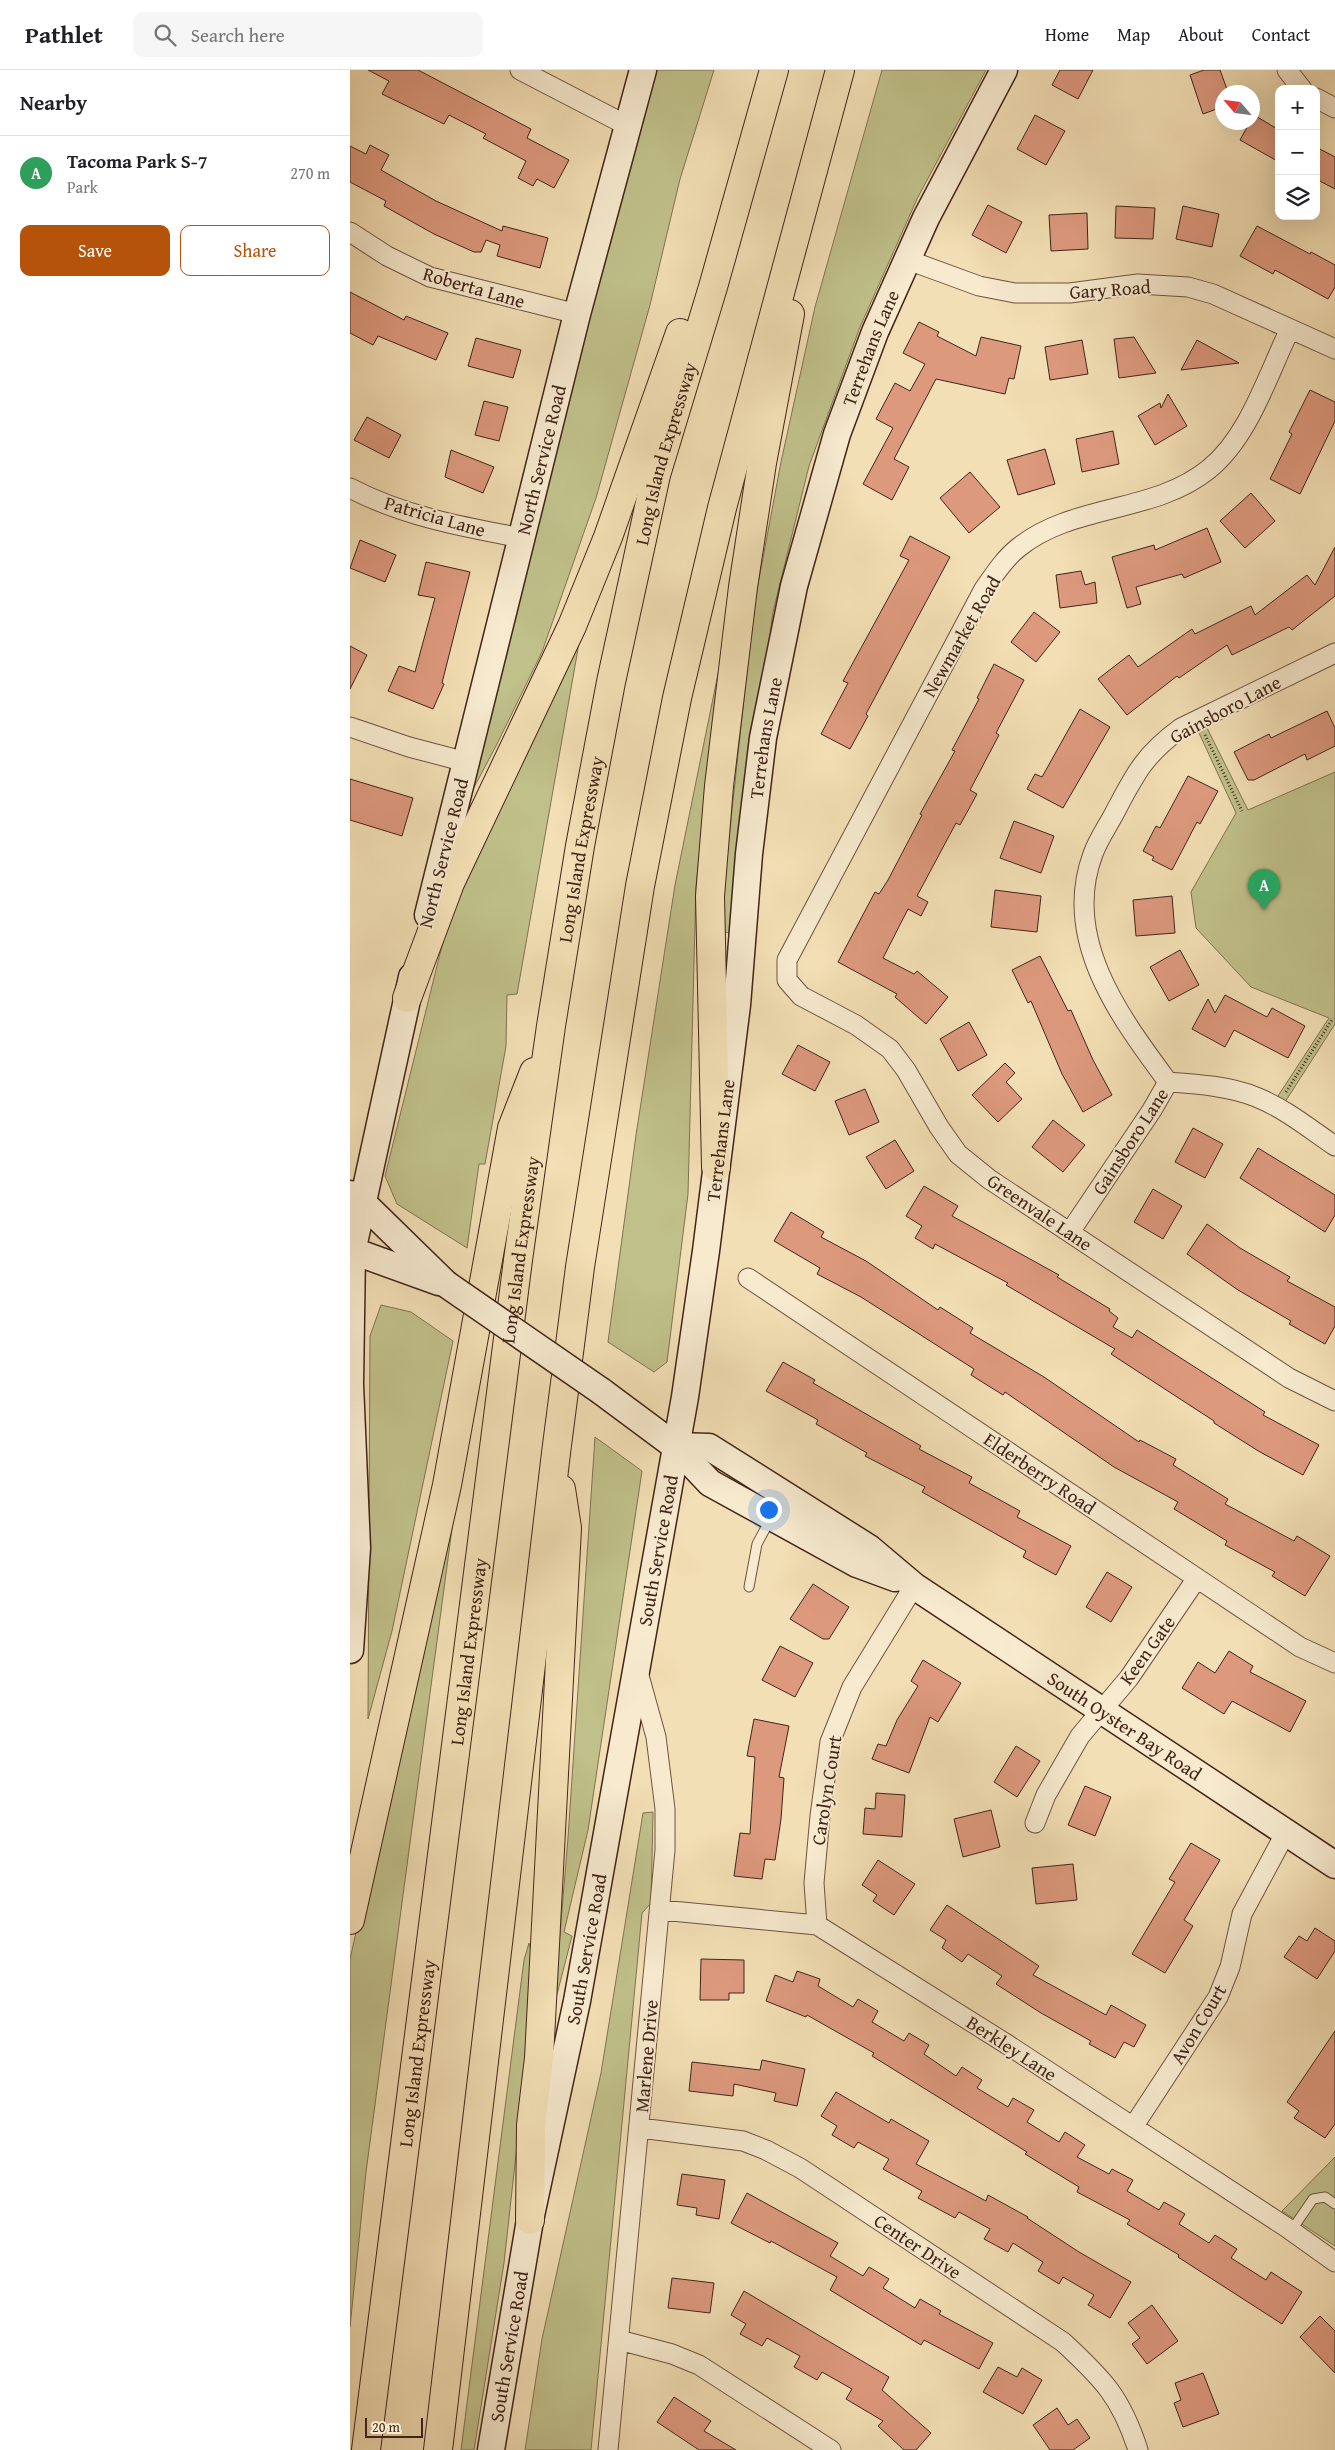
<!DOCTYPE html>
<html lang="en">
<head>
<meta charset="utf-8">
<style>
  :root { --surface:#fff; --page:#f6f6f6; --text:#202124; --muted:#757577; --line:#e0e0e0; --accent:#b45309 }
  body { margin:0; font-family:"Gentium Book Plus",serif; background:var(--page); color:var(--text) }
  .controls { position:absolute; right:15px; top:15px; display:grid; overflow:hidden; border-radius:10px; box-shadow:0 5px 20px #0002 }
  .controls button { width:45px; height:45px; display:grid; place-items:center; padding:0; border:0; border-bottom:1px solid var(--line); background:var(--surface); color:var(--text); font:25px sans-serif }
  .compass { position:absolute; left:865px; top:15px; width:45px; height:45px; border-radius:50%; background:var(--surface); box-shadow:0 5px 20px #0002; rotate:298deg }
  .scale { position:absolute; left:15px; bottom:12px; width:58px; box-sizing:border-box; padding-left:5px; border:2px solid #422419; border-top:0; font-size:14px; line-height:18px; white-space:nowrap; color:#422419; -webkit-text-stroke:4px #f7eacf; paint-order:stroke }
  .you { position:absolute; left:418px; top:1439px; width:18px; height:18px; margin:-12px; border:4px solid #fff; border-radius:50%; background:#1a73e8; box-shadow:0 0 0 8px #1a73e833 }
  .badge { display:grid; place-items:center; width:32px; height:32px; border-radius:50%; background:var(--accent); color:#fff; font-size:16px; font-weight:700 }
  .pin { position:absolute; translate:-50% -41px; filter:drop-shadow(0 1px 2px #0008) }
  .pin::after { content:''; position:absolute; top:26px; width:18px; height:15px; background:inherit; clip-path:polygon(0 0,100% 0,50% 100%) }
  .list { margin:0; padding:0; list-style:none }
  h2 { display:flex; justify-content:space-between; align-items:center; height:65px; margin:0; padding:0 20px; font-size:21px }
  h2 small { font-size:16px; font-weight:400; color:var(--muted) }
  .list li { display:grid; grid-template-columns:32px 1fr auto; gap:15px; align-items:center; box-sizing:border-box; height:75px; padding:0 20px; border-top:1px solid var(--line) }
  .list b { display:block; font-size:19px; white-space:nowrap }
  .list p { margin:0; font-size:16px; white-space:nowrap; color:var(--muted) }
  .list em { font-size:16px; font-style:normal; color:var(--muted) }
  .actions { display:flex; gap:10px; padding:15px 20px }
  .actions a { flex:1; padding:11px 0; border:1px solid var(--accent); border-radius:10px; text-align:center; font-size:18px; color:var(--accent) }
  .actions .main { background:var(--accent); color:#fff }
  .icon { flex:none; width:28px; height:28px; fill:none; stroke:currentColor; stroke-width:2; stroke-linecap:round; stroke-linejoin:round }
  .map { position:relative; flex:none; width:985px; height:2380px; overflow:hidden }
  header { display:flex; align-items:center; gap:30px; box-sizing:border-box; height:70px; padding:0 25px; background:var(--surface); border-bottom:1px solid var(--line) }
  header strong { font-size:24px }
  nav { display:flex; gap:28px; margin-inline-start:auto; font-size:18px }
  .search { width:350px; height:45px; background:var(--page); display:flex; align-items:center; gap:12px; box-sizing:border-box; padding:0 18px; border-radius:10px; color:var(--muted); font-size:19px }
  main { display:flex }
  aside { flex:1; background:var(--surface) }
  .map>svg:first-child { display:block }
  .green { fill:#c0c08a; stroke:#817252 }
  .building { fill:#dd997e; stroke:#422419 }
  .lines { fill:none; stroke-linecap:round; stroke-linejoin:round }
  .lane-casing { stroke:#6e5340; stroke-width:11 }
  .street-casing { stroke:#6e5340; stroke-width:21 }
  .secondary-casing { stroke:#422419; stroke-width:29 }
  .highway-casing { stroke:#422419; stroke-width:30 }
  .path { stroke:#422419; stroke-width:3; stroke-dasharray:1 2.5; stroke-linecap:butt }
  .lane { stroke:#f7eacf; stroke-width:9 }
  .street { stroke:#f7eacf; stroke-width:19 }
  .secondary { stroke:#f7eacf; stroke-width:26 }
  .highway { stroke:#f3dfb5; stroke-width:28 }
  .secondary-bridge-casing { stroke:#422419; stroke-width:29; stroke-linecap:butt }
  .secondary-bridge { stroke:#f7eacf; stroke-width:26 }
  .labels { text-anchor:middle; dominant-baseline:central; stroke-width:4; stroke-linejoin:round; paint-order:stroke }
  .street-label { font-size:19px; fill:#422419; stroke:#f7eacf }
</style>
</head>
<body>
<header>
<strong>Pathlet</strong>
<div class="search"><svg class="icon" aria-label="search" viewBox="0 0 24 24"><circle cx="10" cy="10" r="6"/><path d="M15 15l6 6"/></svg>Search here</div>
<nav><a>Home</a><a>Map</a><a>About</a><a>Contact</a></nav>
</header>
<main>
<aside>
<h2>Nearby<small></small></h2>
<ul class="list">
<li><span class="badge" style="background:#2e9e5b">A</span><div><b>Tacoma Park S-7</b><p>Park</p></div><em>270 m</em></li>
</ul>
<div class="actions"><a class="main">Save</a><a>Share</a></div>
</aside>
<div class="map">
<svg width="985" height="2380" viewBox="0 0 985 2380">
  <rect width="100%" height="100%" fill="#f3dfb5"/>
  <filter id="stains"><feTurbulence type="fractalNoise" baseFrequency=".004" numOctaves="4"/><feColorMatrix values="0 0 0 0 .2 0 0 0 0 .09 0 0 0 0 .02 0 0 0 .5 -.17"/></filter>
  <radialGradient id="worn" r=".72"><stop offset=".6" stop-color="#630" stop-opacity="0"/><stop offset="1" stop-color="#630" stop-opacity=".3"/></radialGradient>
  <path class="green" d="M301,0H364L330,109L300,235L246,428L192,582L146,676L120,725Z
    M532,0H636L567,129L510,257L459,396L423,542L379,863L369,861L404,536L431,392L465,237Z
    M227,568L228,579L167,924L157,925L156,976L135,1094H129L117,1178L47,1134L35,1106L106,819Z
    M369,599L346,816L338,1124L317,1292L304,1302L258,1272L286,1065L325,815Z
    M857,658L898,740L985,702V954L935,1032L928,1026L979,948L901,917L846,858L841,822L886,743L849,663Z
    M31,1235L61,1242L103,1271L42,1561L18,1649L20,1266Z
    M245,1367L292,1401L238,1760L214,1862L222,1866L204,1936L218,1768Z
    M108,1414L16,2102L0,2257V1889Z
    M303,1742L301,1833L292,1843L241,2380H175L192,2269L251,2003L293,1743Z
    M179,1873L183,1890L173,2021L154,2193L124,2380H111L174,1890Z
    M985,2087V2176L932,2141Z"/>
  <path class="building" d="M18,0H68L181,59L177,68L219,90L204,118L187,109L183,116L168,108L176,91L133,68L136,64L99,45L94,54L32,24L39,11Z
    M710,0H743L728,29L702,15Z
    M854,0H870L878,22H872V37L853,44L840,5Z
    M685,45L715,61L696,95L667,79Z
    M904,45L929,60V92L890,70L900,52H902Z
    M20,75L39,85L31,100L86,131L152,161L153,156L198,168L190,198L147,186L150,175L136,170L131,182H124L84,164L34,136L36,131L0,112V76L16,84Z
    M966,77L985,87V119L966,109Z
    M638,135L672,152L656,183L622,165Z
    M766,136L805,138L803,169L765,168Z
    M833,136L869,144L862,177L826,169Z
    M737,143L738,179L701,181L699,145Z
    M907,156L960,184L961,182L985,195V217L978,229L925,200L923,204L890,186Z
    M0,222L54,250L56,246L98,263L86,290L28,266L23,275L0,263Z
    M569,252L589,262L587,266L626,286L631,267L671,276L664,309L659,308L655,324L586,309L544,389L559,397L542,430L513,414L543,358L526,349L545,313L560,321L575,294L553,283Z
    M784,267L806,303L769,308L764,269Z
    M126,268L171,280L163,308L118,296Z
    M732,270L738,304L700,310L695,277Z
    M847,270L889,293L831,300Z
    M960,320L985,332V351L950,424L920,409L942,364L939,362Z
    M818,324L837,356L805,375L788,346L810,333L811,338Z
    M134,331L158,337L149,371L125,365Z
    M17,347L51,365L39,388L4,370Z
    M763,361L769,394L732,402L726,369Z
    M695,379L705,414L668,425L657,390Z
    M101,380L144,397L133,423L95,407Z
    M620,402L650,437L619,463L590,428Z
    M901,423L925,451L895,478L870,451Z
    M857,458L871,492L834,508L832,504L786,517L791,534L777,538L762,487L804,475L805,480Z
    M560,466L600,487L516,644L518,646L500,679L471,664L498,613L493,611L559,490L550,486Z
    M10,470L46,485L35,512L0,498Z
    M985,477V526L942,560L939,557L882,585L877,575L829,608L827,606L777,645L748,609L779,585L788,597L842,559L845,564L901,536L905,545L957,505L965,515Z
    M76,492L120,502L92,613L94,614L83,639L38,621L49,596L65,602L85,528L68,525Z
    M731,501L735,515L745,512L747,533L710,538L706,505Z
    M684,542L710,562L686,592L661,572Z
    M0,576L17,585L0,619Z
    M644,594L674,610L646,663L649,665L620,720L627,724L610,755L606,753L567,826L578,832L571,846L558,839L533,888L564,904L567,901L598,927L576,954L545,927L547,924L488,892L525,822L529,824L538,810L572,745L570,744L605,681L602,680L629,629L627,628Z
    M730,639L760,657L713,738L677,719L685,704L692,707Z
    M977,641L985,658V676L957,690L955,684L904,710H898L884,682L919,664L921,668Z
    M838,706L868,721L850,754L847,752L822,800L802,790L804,787L793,781L806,756L810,758Z
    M0,709L63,728L52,766L0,750Z
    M664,751L704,766L691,803L650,788Z
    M645,820L691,826L687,862L641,857Z
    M822,826L825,863L786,866L783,830Z
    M830,880L849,915L819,931L800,897Z
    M690,886L718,941L721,940L743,990L762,1025L733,1042L712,1004L681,931L678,933L662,900Z
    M875,925L917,947L922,938L955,956L938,988L884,960L875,977L842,959L858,929L865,943Z
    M619,952L637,985L608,1001L590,969Z
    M448,975L480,992L465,1021L432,1004Z
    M655,993L665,1003L656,1012L672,1029L648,1052L622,1025Z
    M515,1019L529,1052L499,1065L485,1031Z
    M703,1050L735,1075L713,1102L682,1077Z
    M843,1058L873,1074L855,1108L825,1092Z
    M545,1070L564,1101L536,1119L516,1087Z
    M908,1078L985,1125V1145L975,1162L890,1108Z
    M574,1116L608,1136L602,1146L709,1205L707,1207L760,1239L759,1241L768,1248L763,1257L782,1268L787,1260L915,1342L913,1345L969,1375L953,1405L910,1382L864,1353V1351L761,1284L765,1279L656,1215L658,1213L585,1174L583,1179L565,1168L572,1156L556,1146Z
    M803,1119L832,1136L813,1169L784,1152Z
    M441,1142L474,1162L471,1167L516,1191L588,1240L590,1237L623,1258L620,1263L694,1307L789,1372L790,1370L826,1389L823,1395L878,1429L875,1434L944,1471L947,1466L980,1486L955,1526L922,1506L925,1502L875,1475L877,1471L824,1439L828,1432L764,1397L655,1322L653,1325L621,1305L624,1299L511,1227L467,1204L470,1198L424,1171Z
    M857,1154L890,1178L940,1207L937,1211L985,1237V1256L975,1274L939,1254L941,1251L888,1220L837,1184Z
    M433,1292L465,1310L463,1313L571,1376L569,1379L622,1407L619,1413L670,1441L667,1447L721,1476L706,1505L673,1487L676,1481L572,1422L575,1417L515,1386L517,1383L466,1354L468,1350L416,1321Z
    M757,1502L782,1517L761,1552L736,1537Z
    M463,1514L499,1537L479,1569H473L440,1549Z
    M430,1576L463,1593L445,1627L412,1610Z
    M879,1581L903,1596L900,1602L956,1631L940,1662L882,1631L874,1644L832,1618L848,1592L865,1603Z
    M573,1590L611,1613L588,1652L580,1647L559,1703L522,1689L528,1674L536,1676L547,1650L568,1616L561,1611Z
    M404,1649L439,1656L429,1707L434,1708L431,1749L425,1790L415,1789L412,1809L384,1806L390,1763L400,1764L405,1687L397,1686Z
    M666,1676L690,1691L667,1727L644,1712Z
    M735,1716L761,1727L745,1766L718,1755Z
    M526,1723L555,1725L552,1767L513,1764L515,1738L525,1739Z
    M641,1740L650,1777L613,1787L604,1749Z
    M841,1773L870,1790L834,1850L843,1856L815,1903L782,1884L825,1812L819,1809Z
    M528,1790L565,1814L544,1845L523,1831L527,1825L512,1815Z
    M723,1794L727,1830L686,1834L682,1798Z
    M597,1835L689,1896L683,1905L756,1945L761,1935L796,1955L784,1977L774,1972L765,1988L739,1974L741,1971L691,1943L646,1914L652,1906L618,1884L612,1892L592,1878L596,1870L580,1860Z
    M965,1858L985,1871V1881L967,1909L934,1887L949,1866L957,1871Z
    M351,1889L394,1890V1923H379V1930H350Z
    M447,1901L470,1909L468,1916L503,1937L508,1929L528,1941L522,1952L554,1971L559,1963L579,1975L574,1984L606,2006L612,1997L632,2010L627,2018L658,2037L663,2028L684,2040L677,2052L709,2072L715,2062L735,2075L727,2087L759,2104L762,2099L783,2110L777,2121L809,2140L814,2132L835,2144L829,2154L859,2173L865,2165L887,2179L881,2188L916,2210L921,2202L952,2222L932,2254L828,2187L829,2185L777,2154L780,2150L727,2122L729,2117L675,2084L677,2082L522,1986L524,1983L457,1945L456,1947L416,1931L425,1905L443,1912Z
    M985,1961V2054L975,2068L944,2048L949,2041L937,2032Z
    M412,1990L455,1999L447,2036L424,2031L426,2023L384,2014L383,2026L339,2021L342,1992L410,2000Z
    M486,2022L539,2053L541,2049L579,2071L566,2094L636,2131L638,2125L678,2147L677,2148L729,2182L781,2212L760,2248L738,2235L744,2225L713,2207L709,2214L688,2201L693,2192L663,2173L658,2182L634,2169L640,2159L609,2142L605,2148L568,2128L572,2121L533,2099L539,2089L508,2072L504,2078L482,2065L487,2056L471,2046Z
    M332,2104L375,2110L369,2149L346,2145L347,2138L327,2135Z
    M397,2123L488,2173L480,2186L513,2206L519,2197L539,2209L533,2218L565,2238L570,2229L591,2241L589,2244L643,2273L629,2299L574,2270L571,2275L480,2220L487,2207L421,2171L420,2173L381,2153Z
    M322,2208L364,2213L360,2243L318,2238Z
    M394,2221L539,2307L532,2320L581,2363L566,2380H554L528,2356L533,2351L496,2329L502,2319L472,2302L467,2310L444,2297L450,2286L417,2268L412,2276L390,2264L396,2254L381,2245Z
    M802,2235L828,2271L797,2294L782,2274L790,2268L778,2253Z
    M970,2246L985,2261V2303L950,2267Z
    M648,2297L667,2307L672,2298L692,2310L673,2344L633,2322Z
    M853,2303L869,2344L833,2357L824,2333L831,2330L825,2313Z
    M324,2327L361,2351L354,2361L386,2380H349L307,2352Z
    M707,2338L718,2355L727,2349L740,2368L723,2380H700L683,2355Z"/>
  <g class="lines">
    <g class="lane-casing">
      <path id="lane" d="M399,1517L407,1474L421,1448
        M941,2161L963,2129L975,2127L985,2134"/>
    </g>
    <g class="street-casing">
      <path id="street" d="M170,0L278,56
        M937,0L952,19
        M966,28L985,38
        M0,162L37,186L80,207L227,244
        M558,190L629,216L665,223H720L788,214L838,217L863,224L985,279
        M940,259C918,304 899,367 859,399C804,444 723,433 668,478C654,489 644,505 634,519L437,890V910L451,926L506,955L540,979L556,1000L589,1057L608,1084L639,1109L939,1308L985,1331
        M0,418C53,446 113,457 172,468
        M0,657L59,677L116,692
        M818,1012C847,1014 879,1016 906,1027C934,1038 960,1059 985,1076
        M720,1162L802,1040L818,1012C770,947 711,869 743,784C748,770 757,757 764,744C785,704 794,685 831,658L985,583
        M398,1208L950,1577L985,1593
        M685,1753L696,1725L730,1666L779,1608L847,1508
        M311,1840L467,1855L655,1973L936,2157L985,2192
        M467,1855L464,1813L470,1746L480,1672L502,1617L564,1516
        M783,2057L868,1927L880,1897L892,1844L936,1762
        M290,2058L393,2071L416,2080L450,2098L713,2272C753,2309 771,2327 788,2380
        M269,2270L322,2284L349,2295L481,2380
        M258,2380L315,1780V1739L306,1667L288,1602"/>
    </g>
    <g class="secondary-casing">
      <g id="secondary">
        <path id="s1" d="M78,845L227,244L293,0"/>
        <path d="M0,1124L12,1132L96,1214"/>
        <path d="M0,1180L89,1212"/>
        <path d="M251,1321L325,1376L360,1413L507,1494L545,1508"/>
        <path id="s2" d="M325,1376L359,1377L519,1478L564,1516L985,1795"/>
        <path d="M0,1580L7,1478L0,1314L2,1182L62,907"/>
        <path id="s3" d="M141,2380L180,2150L227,1931L335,1327L356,1181L387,935L399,784L413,668L444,516L487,364L525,262L576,148L654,0"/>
      </g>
    </g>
    <g class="highway-casing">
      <g id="highway">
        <path d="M57,928L100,813L222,556L258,467L330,263"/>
        <path d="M366,1097L360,826L369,716L393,517L412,393L440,244"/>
        <path d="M0,1850L97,1415L162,1058L184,1002"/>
        <path d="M180,2150L181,2055L189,1988L217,1458L211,1419"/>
        <path id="s4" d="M16,2380L168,1190L201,956L230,776L261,612L306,405L363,217L424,0"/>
        <path d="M88,2380L206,1383L230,1197L290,816L327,628L372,438L490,0"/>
      </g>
    </g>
    <path class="path" d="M855,665L892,741
      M936,1022L983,948"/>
    <use href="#lane" class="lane"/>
    <use href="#street" class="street"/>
    <use href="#secondary" class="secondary"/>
    <use href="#highway" class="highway"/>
    <g class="secondary-bridge-casing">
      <path id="secondary-bridge" d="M96,1214L251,1321"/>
    </g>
    <use href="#secondary-bridge" class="secondary-bridge"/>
  </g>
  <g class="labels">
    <g class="street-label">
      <text transform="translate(124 217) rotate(16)">Roberta Lane</text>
      <text transform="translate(760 219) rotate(-4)">Gary Road</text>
      <text stroke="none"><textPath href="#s3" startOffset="2140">Terrehans Lane</textPath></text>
      <text stroke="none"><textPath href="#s4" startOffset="2020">Long Island Expressway</textPath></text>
      <text stroke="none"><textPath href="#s1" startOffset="469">North Service Road</textPath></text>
      <text transform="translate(85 446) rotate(16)">Patricia Lane</text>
      <text transform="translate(611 566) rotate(-60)">Newmarket Road</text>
      <text transform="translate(875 639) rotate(-28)">Gainsboro Lane</text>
      <text stroke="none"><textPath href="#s3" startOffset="1735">Terrehans Lane</textPath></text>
      <text stroke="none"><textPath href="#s4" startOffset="1615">Long Island Expressway</textPath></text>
      <text transform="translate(93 783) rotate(-76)">North Service Road</text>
      <text stroke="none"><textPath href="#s3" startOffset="1330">Terrehans Lane</textPath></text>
      <text transform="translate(780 1071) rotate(-57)">Gainsboro Lane</text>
      <text transform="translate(690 1142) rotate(34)">Greenvale Lane</text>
      <text stroke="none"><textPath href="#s4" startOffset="1210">Long Island Expressway</textPath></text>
      <text transform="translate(690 1403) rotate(34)">Elderberry Road</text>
      <text stroke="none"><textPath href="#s3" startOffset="915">South Service Road</textPath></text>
      <text transform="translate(797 1580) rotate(-54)">Keen Gate</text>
      <text stroke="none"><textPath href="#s4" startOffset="805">Long Island Expressway</textPath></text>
      <text stroke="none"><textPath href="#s2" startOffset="535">South Oyster Bay Road</textPath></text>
      <text transform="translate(476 1720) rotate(-81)">Carolyn Court</text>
      <text stroke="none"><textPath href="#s3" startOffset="510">South Service Road</textPath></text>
      <text transform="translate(848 1954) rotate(-59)">Avon Court</text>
      <text transform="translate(662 1978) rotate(33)">Berkley Lane</text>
      <text stroke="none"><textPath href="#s4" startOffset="400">Long Island Expressway</textPath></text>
      <text transform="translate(296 1986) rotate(-85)">Marlene Drive</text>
      <text transform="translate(568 2176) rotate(34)">Center Drive</text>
      <text stroke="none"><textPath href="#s3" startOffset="105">South Service Road</textPath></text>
    </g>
  </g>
  <rect width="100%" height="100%" filter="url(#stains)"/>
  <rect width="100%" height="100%" fill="url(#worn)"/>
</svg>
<div class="controls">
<button>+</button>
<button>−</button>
<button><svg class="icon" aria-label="layers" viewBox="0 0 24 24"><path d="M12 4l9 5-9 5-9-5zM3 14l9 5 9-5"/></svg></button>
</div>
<svg class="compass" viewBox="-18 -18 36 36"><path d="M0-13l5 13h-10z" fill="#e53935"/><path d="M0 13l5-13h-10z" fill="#757577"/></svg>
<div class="scale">20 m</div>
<div class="you"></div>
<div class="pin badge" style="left:914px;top:840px;background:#2e9e5b">A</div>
</div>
</main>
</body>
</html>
